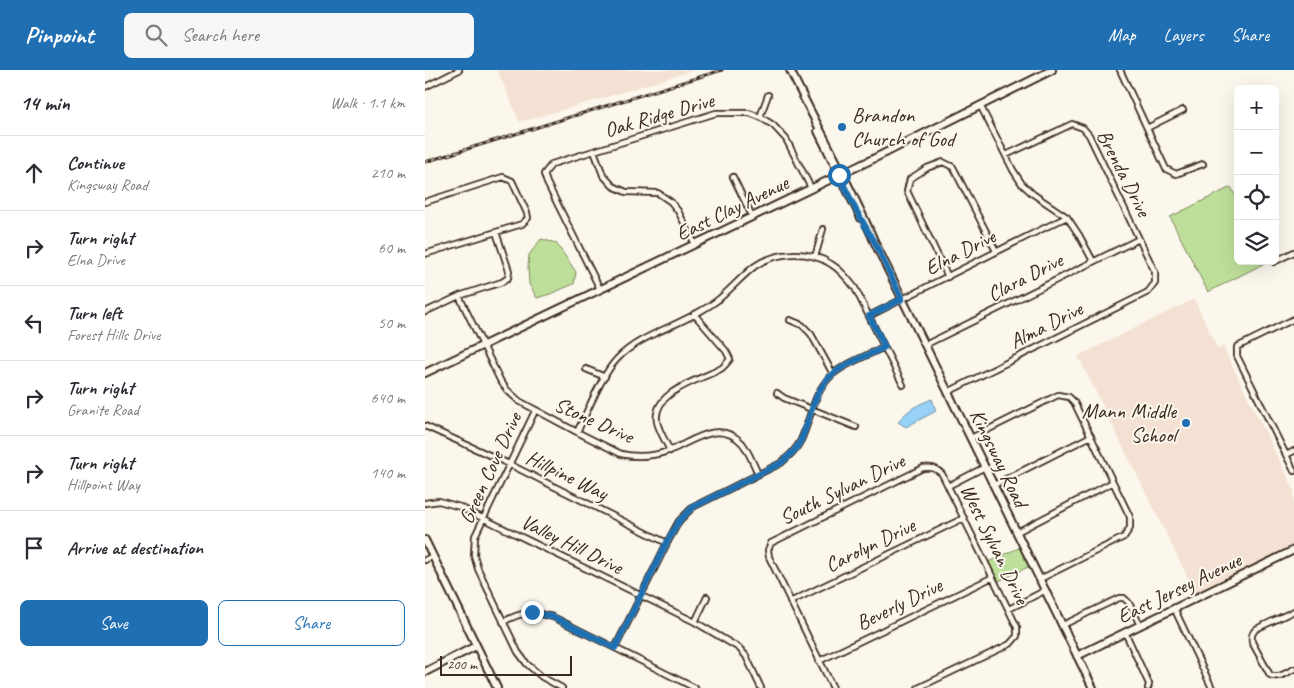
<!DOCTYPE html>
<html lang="en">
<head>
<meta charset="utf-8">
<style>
  :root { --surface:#fff; --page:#f7f7f7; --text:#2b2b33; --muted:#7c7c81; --line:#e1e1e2; --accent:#1f6fb2 }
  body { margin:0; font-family:Caveat,sans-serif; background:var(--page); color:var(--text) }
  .controls { position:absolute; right:15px; top:15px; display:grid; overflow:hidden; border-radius:8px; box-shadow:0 5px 20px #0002 }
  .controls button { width:45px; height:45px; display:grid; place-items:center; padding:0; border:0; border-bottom:1px solid var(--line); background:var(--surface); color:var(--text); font:25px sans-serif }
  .scale { position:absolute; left:15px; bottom:12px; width:132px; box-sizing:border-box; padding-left:5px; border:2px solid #3b2a1e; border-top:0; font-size:14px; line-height:18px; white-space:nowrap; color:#3b2a1e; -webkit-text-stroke:4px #fbf7ec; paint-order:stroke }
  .stop { position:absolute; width:15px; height:15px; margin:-11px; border:4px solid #1f6fb2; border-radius:50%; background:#fff }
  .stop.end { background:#1f6fb2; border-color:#fff; box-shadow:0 1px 5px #0008 }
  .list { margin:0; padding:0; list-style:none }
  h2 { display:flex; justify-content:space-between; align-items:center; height:65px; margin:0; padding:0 20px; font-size:21px }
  h2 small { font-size:16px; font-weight:400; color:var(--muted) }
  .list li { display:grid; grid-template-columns:32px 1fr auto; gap:15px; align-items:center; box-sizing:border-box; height:75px; padding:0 20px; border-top:1px solid var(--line) }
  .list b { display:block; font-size:19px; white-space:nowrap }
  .list p { margin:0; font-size:16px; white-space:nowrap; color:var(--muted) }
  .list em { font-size:16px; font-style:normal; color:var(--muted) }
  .actions { display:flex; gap:10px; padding:15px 20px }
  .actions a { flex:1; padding:11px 0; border:1px solid var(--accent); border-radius:8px; text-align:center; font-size:18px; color:var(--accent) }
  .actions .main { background:var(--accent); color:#fff }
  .icon { flex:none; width:28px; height:28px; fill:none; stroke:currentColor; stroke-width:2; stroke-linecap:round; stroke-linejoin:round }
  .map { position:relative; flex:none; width:869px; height:618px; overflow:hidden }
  header { display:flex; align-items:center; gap:30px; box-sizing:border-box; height:70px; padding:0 25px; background:var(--accent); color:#fff }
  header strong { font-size:24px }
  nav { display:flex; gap:28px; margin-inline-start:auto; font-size:18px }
  .search { width:350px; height:45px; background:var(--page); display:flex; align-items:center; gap:12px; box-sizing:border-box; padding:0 18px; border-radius:8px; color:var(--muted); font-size:19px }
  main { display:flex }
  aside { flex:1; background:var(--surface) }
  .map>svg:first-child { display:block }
  .built { fill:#f4e1d3 }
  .green { fill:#bedf99; stroke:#7c845c }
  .water { fill:#96d2f7; stroke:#728fa0 }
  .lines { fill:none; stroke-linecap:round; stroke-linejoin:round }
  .street-casing { stroke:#3b2a1e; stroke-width:8 }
  .secondary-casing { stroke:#3b2a1e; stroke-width:10 }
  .street { stroke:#fbf7ec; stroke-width:4.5 }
  .secondary { stroke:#fbf7ec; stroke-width:6 }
  .rail-casing { stroke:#3b2a1e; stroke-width:3 }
  .rail { stroke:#fbf7ec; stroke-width:1; stroke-dasharray:4; stroke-linecap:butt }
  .route { stroke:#1f6fb2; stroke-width:6 }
  .poi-dot { fill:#1f6fb2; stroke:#fbf7ec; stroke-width:2 }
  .labels { text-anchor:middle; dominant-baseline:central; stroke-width:4; stroke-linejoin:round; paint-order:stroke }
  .street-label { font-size:21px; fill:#3b2a1e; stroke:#fbf7ec }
  .poi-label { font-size:21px; fill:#3b2a1e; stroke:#fbf7ec; text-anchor:start }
</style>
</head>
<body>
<header>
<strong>Pinpoint</strong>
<div class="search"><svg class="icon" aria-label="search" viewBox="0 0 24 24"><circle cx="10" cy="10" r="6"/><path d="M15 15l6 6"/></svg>Search here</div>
<nav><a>Map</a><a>Layers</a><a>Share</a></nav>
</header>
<main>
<aside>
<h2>14 min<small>Walk · 1.1 km</small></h2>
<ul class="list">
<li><svg class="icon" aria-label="ahead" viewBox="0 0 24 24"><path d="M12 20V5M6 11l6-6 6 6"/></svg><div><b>Continue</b><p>Kingsway Road</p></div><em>210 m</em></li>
<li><svg class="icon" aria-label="right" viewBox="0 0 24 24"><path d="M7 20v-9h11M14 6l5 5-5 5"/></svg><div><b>Turn right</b><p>Elna Drive</p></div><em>60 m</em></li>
<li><svg class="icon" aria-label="left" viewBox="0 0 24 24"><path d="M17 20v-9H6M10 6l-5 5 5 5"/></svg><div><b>Turn left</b><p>Forest Hills Drive</p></div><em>50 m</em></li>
<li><svg class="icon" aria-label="right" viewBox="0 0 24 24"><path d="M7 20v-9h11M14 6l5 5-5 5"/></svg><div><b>Turn right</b><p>Granite Road</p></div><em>640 m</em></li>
<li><svg class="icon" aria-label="right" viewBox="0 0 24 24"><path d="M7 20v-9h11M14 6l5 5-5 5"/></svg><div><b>Turn right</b><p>Hillpoint Way</p></div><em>140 m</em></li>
<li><svg class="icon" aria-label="arrive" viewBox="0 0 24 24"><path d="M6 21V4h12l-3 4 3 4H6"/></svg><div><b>Arrive at destination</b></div></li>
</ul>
<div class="actions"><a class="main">Save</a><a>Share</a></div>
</aside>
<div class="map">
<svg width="869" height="618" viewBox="0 0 869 618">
  <rect width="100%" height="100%" fill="#fbf7ec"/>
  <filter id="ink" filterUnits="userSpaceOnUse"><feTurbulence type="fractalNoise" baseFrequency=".02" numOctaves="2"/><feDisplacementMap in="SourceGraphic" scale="10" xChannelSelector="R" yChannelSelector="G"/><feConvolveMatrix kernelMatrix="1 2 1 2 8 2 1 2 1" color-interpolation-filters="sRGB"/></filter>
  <g filter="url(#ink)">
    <path class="built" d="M72,0H269L175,29L95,52Z
      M769,229L793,279L798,277L869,420V474L770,522L653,286Z"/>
    <path class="green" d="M806,117L813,131V191H844L783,222L745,147Z
      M116,169L131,173L151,202L149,214L125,224L112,228L104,214L103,197L104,185Z
      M596,477L605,496L574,511L563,492Z"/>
    <path class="water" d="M507,329L511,341L481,357L473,352C483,339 492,335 507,329Z"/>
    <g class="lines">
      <g class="street-casing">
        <path id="street" d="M695,0L741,99L751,104L778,94
          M0,17L34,0
          M555,35L588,100L597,114L608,124L642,147L654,165L668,191
          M335,47L343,25
          M722,58L758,40
          M169,81L178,105L188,116L201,122L233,123L246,132L253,141L270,174
          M308,107L327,146
          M0,132L78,107L87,111L102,143L103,148L97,154L0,184
          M390,187L398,159
          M849,192L869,182
          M523,207L482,121L485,109L502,98L518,92L528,97L571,181
          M175,219L122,113L119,104L127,94L291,43H324L335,47L348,55L361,69L386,118
          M34,226L75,310L82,320L94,331L152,362L196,384C213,388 230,386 246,380C268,371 295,349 317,373C323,380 329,395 333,404
          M0,242L34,226L77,212L83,208L84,201L71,162
          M444,246C510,213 575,179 642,147
          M869,249L812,277V286L869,401
          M365,250L377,255L386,264L408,304
          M500,275L714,169
          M161,299L180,307
          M523,322L723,222L730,213V202L664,65L658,58L647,54L581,85
          M352,323L359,328L431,357
          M110,341L50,466L49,485L53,499L93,582L102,594L117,607L137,618
          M0,356L84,394L242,473
          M152,362C163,341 176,306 192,289C214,266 247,258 274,242C281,238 288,234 294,229C306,219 317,206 330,196C352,181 384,180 406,194C416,200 423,209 430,218L478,315
          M546,368L633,325L644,327L649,332L705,447V458L699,467L615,509
          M245,381C241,372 234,361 232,352C227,320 277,310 297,298C300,295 303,292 305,289L301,281L269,244
          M861,385L869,381
          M569,415L666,366
          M523,416L560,397
          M0,433L14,431L35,437L270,552L314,578L321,586L336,618
          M592,462L688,412
          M0,490L8,486
          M365,532L539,448
          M749,538L787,618
          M584,539L621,520
          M869,541L831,559C827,563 826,566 827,572L845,605C853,609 861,603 869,599
          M78,552C99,540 107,542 128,547L270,618
          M270,552L282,527
          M638,555L694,528H699L704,533L715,555
          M700,562L724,614L723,618
          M190,578L242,473L254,451L268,437L356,393C364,386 371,380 376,370C386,348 389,320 408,304C421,293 444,285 459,277
          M394,591L568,507
          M408,618L344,487L343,480L346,473L498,398C507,397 511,398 517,404L592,557V566L585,574L493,618"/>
      </g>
      <g class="secondary-casing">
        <path id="secondary" d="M365,0C393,58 425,114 450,173L668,618
          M393,61L436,148
          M0,303L448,89L627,0
          M0,470L72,618
          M652,586L869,480
          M0,602L51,576"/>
      </g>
      <use href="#street" class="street"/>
      <use href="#secondary" class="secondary"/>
      <g class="rail-casing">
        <path id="rail" d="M0,92L297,0"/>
      </g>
      <use href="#rail" class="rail"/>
    </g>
  </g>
  <g class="lines" filter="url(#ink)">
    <path class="route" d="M107,542L128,547L190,578L242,472L254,451L268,437L356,393C364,386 371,380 376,370C386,348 388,320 408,304C420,293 444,285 460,277L444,246L477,229L450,173L431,140L414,105"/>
  </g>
  <g class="poi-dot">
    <circle cx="417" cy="57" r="5"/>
    <circle cx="761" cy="353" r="5"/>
  </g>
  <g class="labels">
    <g class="street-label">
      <text transform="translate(234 45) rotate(-16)">Oak Ridge Drive</text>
      <text transform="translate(699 103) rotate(63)">Brenda Drive</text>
      <text transform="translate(307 138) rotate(-26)">East Clay Avenue</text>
      <text transform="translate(535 182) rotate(-27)">Elna Drive</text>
      <text transform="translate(600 207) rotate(-27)">Clara Drive</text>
      <text transform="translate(621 255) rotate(-27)">Alma Drive</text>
      <text transform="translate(169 350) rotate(24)">Stone Drive</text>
      <text transform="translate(574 388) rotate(64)">Kingsway Road</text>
      <text transform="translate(65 398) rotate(-65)">Green Cove Drive</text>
      <text transform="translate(142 405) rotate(26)">Hillpine Way</text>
      <text transform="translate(417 419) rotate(-26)">South Sylvan Drive</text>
      <text transform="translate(147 474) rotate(26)">Valley Hill Drive</text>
      <text transform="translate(570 474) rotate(64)">West Sylvan Drive</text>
      <text transform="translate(445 475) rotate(-26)">Carolyn Drive</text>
      <text transform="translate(754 518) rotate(-26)">East Jersey Avenue</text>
      <text transform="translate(474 534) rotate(-26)">Beverly Drive</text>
    </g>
    <g class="poi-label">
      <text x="427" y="45">Brandon<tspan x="427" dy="24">Church of God</tspan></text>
      <text x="751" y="341" text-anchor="end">Mann Middle<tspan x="751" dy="24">School</tspan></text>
    </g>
  </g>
</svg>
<div class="controls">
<button>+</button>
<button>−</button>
<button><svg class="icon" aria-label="locate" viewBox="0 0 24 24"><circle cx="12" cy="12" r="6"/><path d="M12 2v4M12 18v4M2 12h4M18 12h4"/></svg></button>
<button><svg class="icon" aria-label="layers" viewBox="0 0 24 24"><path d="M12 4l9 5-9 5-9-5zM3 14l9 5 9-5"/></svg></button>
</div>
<div class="scale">200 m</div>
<div class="stop" style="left:414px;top:105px"></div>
<div class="stop end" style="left:107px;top:542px"></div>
</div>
</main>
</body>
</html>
